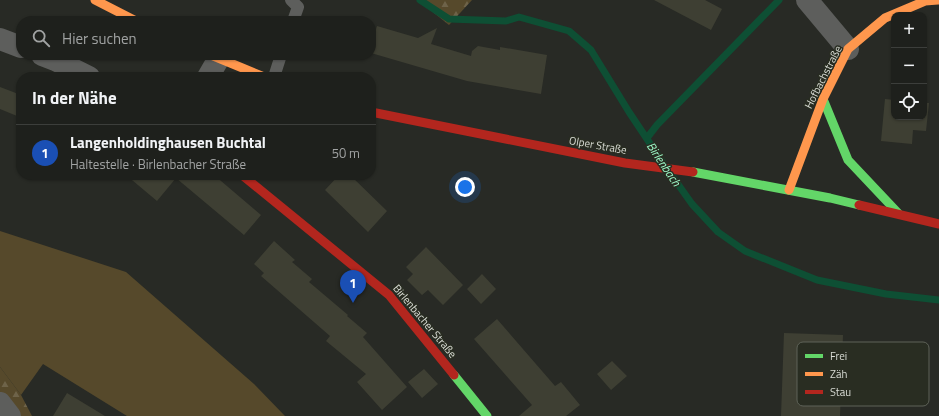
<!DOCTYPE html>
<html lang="de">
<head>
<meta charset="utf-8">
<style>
  :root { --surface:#1e201c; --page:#262825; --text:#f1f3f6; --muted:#a1a3a3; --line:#3c3e3b; --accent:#b45309 }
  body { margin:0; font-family:"Titillium Web",sans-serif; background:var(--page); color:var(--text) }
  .controls { position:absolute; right:12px; top:12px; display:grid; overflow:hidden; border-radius:8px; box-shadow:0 1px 3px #0004 }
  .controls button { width:36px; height:36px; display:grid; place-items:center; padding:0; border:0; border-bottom:1px solid var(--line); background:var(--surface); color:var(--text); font:20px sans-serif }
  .you { position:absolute; left:465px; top:187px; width:14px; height:14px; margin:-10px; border:3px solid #fff; border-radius:50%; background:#1a73e8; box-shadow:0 0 0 6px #1a73e833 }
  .badge { display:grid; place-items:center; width:26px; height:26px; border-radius:50%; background:var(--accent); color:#fff; font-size:13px; font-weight:700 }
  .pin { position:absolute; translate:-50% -33px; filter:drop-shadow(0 1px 2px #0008) }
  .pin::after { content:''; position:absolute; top:21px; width:14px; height:12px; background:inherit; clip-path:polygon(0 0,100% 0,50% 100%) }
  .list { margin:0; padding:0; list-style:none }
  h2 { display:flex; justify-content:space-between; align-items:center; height:52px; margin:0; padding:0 16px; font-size:17px }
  h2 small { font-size:13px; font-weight:400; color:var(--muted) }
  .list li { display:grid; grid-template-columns:26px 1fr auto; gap:12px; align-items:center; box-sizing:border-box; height:56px; padding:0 16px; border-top:1px solid var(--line) }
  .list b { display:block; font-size:15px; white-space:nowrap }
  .list p { margin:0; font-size:13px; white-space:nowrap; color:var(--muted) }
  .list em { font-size:13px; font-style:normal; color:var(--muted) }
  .icon { flex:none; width:22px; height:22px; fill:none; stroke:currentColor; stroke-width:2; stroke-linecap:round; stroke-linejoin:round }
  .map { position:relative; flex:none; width:939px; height:416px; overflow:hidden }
  .search { position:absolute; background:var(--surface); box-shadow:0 1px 3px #0004; left:16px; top:16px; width:360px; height:44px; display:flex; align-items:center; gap:10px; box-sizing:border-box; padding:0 14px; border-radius:16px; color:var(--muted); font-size:15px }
  .panel { position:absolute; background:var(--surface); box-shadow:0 1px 3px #0004; left:16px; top:72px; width:360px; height:108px; border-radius:16px }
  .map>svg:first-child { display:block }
  .green { fill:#56492b }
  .forest { fill:url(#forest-firs) }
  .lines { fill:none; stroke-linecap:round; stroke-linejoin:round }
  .stream { stroke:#0e4f34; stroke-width:7 }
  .building { fill:#3e3f33 }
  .lane { stroke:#5d5e5c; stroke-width:12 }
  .street { stroke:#5d5e5c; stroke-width:22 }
  .fast { stroke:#63d668; stroke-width:9 }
  .slow { stroke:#ff974d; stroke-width:9 }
  .jam { stroke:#b3261e; stroke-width:9 }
  .labels { text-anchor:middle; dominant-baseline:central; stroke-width:3; stroke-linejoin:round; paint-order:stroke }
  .street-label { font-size:11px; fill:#dbded7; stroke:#292d22 }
  .water-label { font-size:12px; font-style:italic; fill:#9efccb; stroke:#292d22 }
  .key { fill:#292d22; stroke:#5e6258; stroke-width:1 }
  .key-label { font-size:11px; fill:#dbded7 }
</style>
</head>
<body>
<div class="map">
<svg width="939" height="416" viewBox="0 0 939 416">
  <defs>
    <pattern id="forest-firs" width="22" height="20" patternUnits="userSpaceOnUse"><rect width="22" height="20" fill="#56492b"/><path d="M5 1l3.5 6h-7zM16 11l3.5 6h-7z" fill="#6e6349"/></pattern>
  </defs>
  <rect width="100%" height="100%" fill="#282a25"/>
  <path class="green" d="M0,231L126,272L254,384L285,416H127L43,364L21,395L0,367Z"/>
  <path class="forest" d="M418,0H472L449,25Z
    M0,367L21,395L32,416H0Z"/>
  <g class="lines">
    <path class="stream" d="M420,0L449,19L506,21L519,17L569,31L591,50L629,112L663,163
      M647,138L657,125L779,0
      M670,173L692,204L718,232L745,251L817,280L886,294L939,300"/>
  </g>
  <path class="building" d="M654,0H705L722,9L711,30Z
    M377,26L418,38L437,28L431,44L471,56L472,51L478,46L500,50V47L547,55L541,94L467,81L371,53V44Z
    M0,87L21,95V102L17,116L0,109Z
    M885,99L894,100V117H924V103H929L926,131L913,130L912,144L881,141Z
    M126,175H214L261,215L244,235L176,178L157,201Z
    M339,175H350L387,211L368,232L325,190Z
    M274,241L295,260L292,262L312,279L309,282L348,315L347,316L367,333L363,337L407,387L382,410L357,382L366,374L326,341L330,336L261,276L264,273L254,264Z
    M426,247L463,285L443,305L428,290L422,295L407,280L413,274L406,267Z
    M482,274L496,289L481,304L467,289Z
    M497,319L555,386L561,382L580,405L566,416H519L532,405L474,339Z
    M784,333L843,335L840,416H781Z
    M612,361L627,376L611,390L597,374Z
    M424,369L438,384L422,398L408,382Z
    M67,393L105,416H53Z"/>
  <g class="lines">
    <path class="lane" d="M291,0L298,7L293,21
      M274,77L281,55"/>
    <path class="street" d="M807,0L848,49
      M0,39L21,47
      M42,55L55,60L89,77
      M208,77L219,58
      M0,403L10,416"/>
    <path class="fast" d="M823,99L848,160L898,213
      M693,172L830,198L859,205
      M454,375L487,416"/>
    <path class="slow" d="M95,0L136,21
      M211,55L264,77
      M789,190L823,99L848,49L885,18L925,1L938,0"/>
    <path class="jam" d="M371,112L625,163L693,172
      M242,175L389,295L454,375
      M859,205L939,224"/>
  </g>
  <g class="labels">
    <g class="street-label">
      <text transform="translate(823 77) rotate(-63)">Hofbachstraße</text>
      <text transform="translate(598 145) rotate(10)">Olper Straße</text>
      <text transform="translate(425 321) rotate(50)">Birlenbacher Straße</text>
    </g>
    <g class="water-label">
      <text transform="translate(664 164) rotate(56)">Birlenbach</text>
    </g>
  </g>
  <rect x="797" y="342" width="132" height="64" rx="6" class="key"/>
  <rect x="805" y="354" width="18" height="4" fill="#63d668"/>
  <rect x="805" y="372" width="18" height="4" fill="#ff974d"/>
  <rect x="805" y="390" width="18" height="4" fill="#b3261e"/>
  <g class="key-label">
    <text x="830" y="360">Frei</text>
    <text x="830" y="378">Zäh</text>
    <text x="830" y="396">Stau</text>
  </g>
</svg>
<div class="controls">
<button>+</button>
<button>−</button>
<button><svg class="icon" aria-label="locate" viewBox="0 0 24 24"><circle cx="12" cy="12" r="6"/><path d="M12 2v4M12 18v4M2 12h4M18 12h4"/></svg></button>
</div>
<div class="you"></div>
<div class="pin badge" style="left:353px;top:303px;background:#1a4fb4">1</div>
<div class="search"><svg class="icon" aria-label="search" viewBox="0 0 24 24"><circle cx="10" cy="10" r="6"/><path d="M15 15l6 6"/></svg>Hier suchen</div>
<section class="panel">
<h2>In der Nähe<small></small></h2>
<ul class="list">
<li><span class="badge" style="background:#1a4fb4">1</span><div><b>Langenholdinghausen Buchtal</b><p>Haltestelle · Birlenbacher Straße</p></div><em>50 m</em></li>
</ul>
</section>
</div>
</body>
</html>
